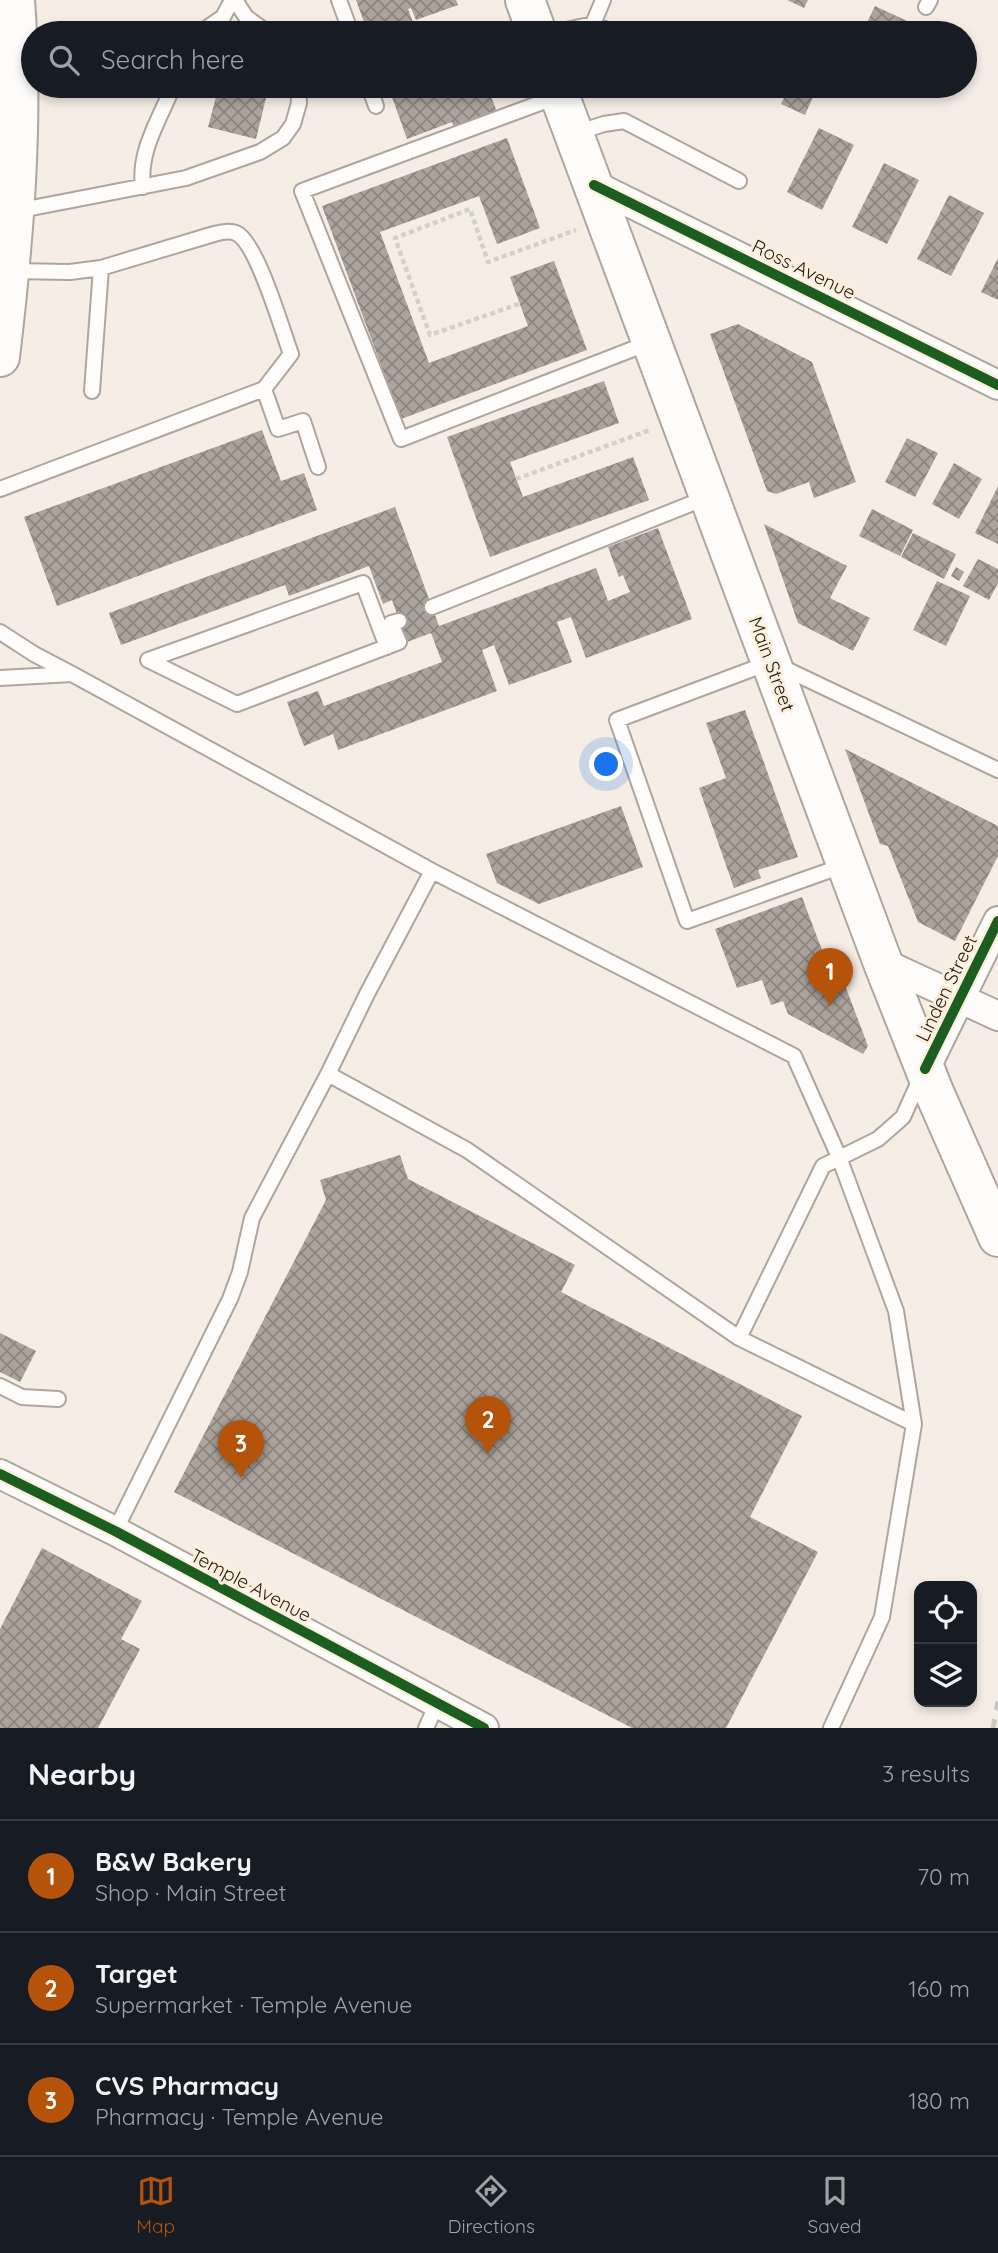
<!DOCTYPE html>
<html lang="en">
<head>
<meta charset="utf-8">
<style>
  :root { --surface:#171b24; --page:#242831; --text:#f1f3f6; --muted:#9ea1a6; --line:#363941; --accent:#b45309 }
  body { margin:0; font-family:Quicksand,sans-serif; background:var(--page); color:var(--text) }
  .controls { position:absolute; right:21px; bottom:21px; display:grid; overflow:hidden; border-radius:14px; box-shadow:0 4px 10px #0003 }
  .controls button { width:63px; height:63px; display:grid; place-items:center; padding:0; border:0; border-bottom:2px solid var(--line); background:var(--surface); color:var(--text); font:35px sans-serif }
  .you { position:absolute; left:607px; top:765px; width:24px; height:24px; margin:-18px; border:5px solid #fff; border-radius:50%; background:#1a73e8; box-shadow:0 0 0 10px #1a73e833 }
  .badge { display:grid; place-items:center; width:46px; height:46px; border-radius:50%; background:var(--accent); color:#fff; font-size:23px; font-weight:700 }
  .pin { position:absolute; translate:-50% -58px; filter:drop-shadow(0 2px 4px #0008) }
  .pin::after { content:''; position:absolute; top:37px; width:24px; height:21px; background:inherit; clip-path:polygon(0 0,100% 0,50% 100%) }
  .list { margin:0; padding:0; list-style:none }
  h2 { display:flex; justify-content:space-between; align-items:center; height:91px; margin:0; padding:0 28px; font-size:30px }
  h2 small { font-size:23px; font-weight:400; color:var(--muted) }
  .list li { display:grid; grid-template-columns:46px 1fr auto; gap:21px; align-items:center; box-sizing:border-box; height:112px; padding:0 28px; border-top:2px solid var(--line) }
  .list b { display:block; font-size:26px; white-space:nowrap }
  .list p { margin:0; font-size:23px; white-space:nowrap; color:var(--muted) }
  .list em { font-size:23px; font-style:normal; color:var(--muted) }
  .icon { flex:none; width:38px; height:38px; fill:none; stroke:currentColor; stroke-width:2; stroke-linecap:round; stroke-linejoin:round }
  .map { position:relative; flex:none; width:998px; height:1728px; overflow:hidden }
  .search { position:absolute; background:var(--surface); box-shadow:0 4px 10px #0003; left:21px; right:21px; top:21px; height:77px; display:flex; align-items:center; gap:18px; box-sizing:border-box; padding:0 24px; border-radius:38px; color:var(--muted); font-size:26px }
  .sheet { height:427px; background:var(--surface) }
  nav { display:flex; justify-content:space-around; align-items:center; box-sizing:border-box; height:98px; border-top:2px solid var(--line); background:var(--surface); font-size:19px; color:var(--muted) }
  nav a { display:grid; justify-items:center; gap:4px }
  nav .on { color:var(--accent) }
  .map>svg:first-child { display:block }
  .building { fill:url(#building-cross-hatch) }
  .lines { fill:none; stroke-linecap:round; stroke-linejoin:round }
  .service-casing { stroke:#aea69e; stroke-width:18 }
  .minor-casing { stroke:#aea69e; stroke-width:32 }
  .secondary-casing { stroke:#aea69e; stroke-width:42 }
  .primary-casing { stroke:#aea69e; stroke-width:42 }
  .path { stroke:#d2cfcc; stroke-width:4.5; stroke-dasharray:5 3.5; stroke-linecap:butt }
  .service { stroke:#fefcfb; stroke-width:14 }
  .minor { stroke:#fefcfb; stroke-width:28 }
  .secondary { stroke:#fefcfb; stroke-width:38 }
  .primary { stroke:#fefcfb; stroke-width:38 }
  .rail { stroke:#cac8c5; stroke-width:5; stroke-dasharray:9 9; stroke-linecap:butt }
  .cycleway-casing { stroke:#fdefde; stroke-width:15 }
  .cycleway { stroke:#1b5e20; stroke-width:10 }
  .labels { text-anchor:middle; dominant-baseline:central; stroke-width:6; stroke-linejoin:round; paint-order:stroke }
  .street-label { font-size:19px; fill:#241c12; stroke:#fdefde }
</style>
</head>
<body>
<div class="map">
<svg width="998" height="1728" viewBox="0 0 998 1728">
  <defs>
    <pattern id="building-cross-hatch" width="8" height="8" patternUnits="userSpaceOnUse" patternTransform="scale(1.75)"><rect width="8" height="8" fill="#aca49c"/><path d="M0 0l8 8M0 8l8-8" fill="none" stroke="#8c857e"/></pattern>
  </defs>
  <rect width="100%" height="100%" fill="#f6eee5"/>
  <path class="building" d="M356,0H456L458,5L416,20L411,8L408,9L417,33H368Z
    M787,0H808L804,8Z
    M875,6L920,27L917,33H862Z
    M965,41L971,44L965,57Z
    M219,86H269L256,139L208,127Z
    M388,86H487L497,112L454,128L452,122L407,139Z
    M790,86L813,97L805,115L781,104Z
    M819,128L854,145L822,210L787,192Z
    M507,138L540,228L497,244L479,196L380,232L429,363L528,326L510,277L554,261L587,350L401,419L322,206Z
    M884,163L919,180L887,244L852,227Z
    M949,195L984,213L951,276L917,259Z
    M998,258V300L981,292Z
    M738,324L812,362L856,482L814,498L809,482L776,494L767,491L710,334Z
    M604,381L619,423L510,462L523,497L633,457L649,500L490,557L447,437Z
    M262,430L281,481L304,473L317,510L57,606L24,517Z
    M907,438L938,453L915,497L885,482Z
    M954,463L982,479L959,519L932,504Z
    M998,486V544L975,533Z
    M395,507L439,626L596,568L608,601L630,592L623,575L619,577L608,547L658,528L692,619L586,658L571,617L557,622L572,662L509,685L494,645L482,650L497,691L338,750L333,734L304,746L287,702L318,691L324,706L442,662L431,633L407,642L392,600L383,604L369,566L289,596L285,585L121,645L109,613Z
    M872,509L913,530L900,556L859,536Z
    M764,524L847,566L830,598L870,618L853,651L798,623Z
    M913,533L956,554L944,579L901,557Z
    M978,559L998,569V583L989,600L963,586Z
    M956,567L964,572L959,581L951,576Z
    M937,581L970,596L946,646L913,630Z
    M745,710L798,857L758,870L761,878L734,888L699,788L726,778L706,723Z
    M845,749L998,826V856L955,941L918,922L888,846L880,844Z
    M621,806L643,867L539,904L497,883L486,854Z
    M802,897L834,982L843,980L868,1046L863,1054L788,1014L783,1001L771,1005L762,980L737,988L715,929Z
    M400,1155L408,1179L575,1265L561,1292L802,1416L750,1517L818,1552L726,1728H632L174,1492L326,1200L320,1180Z
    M0,1333L36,1351L20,1382L0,1372Z
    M42,1548L142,1601L121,1639L140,1649L98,1728H0V1629Z"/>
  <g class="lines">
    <g class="service-casing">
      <path id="service" d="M235,0L246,17L268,33
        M339,0L351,33
        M926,7L930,0
        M593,24L603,0
        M200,33L223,17L232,0
        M553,33L593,24L614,33
        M369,86L376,106
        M559,96L302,191L401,439L651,342
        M576,133L604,124L624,121L739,181
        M143,187C138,151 160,119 173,86
        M16,211L186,178L260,152L283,138L293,124L299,103L298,86
        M264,389L278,429L303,421L318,467
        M92,391L101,268
        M0,489L264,389L291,354C282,330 257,242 236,233C229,230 221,232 214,234L101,268L70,272L11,271
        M432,607L708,497
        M0,632L34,654L72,674L0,678
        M148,660L237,704L399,642L391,623L399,621
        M148,660L363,583L387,647
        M72,674L432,871
        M845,865L687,921L617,720L771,662L998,770
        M739,1338L823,1166L878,1139L903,1117L921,1077
        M0,1386L22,1397L58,1399
        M115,1531L230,1299L240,1272L252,1218L328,1074
        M426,1728L437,1704
        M831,1728L882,1617L914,1424L739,1338L467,1150L328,1074L367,994L432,871L794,1056L839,1157L896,1311L914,1424"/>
    </g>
    <g class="minor-casing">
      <path id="minor" d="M594,185L998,385
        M883,963L998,1016
        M925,1069L998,921
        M0,1474L115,1531L484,1728"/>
    </g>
    <g class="secondary-casing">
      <path id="secondary" d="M525,0L537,33
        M556,86L883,963L934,1092L998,1237"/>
    </g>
    <g class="primary-casing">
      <path id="primary" d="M0,357C14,239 24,120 15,0"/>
    </g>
    <path class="path" d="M519,304L430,335L395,238L470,209L488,262L576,230
      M516,479L650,430"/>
    <use href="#service" class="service"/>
    <use href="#minor" class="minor"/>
    <use href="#secondary" class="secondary"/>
    <use href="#primary" class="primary"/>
    <path class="rail" d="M993,1728L998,1701"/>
    <g class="cycleway-casing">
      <path id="cycleway" d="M594,185L998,385
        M925,1069L998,921
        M0,1474L115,1531L484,1728"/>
    </g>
    <use href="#cycleway" class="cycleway"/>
  </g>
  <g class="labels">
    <g class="street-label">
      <text transform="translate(804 269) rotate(26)">Ross Avenue</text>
      <text transform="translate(772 664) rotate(70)">Main Street</text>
      <text transform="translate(946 988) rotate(-64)">Linden Street</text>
      <text transform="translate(251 1585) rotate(28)">Temple Avenue</text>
    </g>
  </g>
</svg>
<div class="controls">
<button><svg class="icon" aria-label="locate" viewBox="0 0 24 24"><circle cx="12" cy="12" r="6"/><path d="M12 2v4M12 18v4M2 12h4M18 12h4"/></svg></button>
<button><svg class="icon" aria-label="layers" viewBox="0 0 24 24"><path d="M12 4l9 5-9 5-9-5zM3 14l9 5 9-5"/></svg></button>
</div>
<div class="you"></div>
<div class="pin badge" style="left:830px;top:1006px">1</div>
<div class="pin badge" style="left:488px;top:1454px">2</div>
<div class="pin badge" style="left:241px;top:1478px">3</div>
<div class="search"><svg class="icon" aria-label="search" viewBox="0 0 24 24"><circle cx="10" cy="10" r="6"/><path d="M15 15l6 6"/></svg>Search here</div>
</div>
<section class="sheet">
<h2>Nearby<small>3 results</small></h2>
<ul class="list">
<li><span class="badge">1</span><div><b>B&amp;W Bakery</b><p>Shop · Main Street</p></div><em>70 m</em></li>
<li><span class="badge">2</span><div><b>Target</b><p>Supermarket · Temple Avenue</p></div><em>160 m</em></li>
<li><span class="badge">3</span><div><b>CVS Pharmacy</b><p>Pharmacy · Temple Avenue</p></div><em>180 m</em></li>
</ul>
</section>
<nav>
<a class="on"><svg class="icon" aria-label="map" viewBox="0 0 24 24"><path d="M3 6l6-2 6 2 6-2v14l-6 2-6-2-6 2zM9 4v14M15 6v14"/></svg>Map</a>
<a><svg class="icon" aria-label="directions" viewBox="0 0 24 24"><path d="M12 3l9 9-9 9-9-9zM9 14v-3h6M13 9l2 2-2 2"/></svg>Directions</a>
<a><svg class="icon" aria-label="saved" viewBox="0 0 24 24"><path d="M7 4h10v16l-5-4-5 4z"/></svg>Saved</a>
</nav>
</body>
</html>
